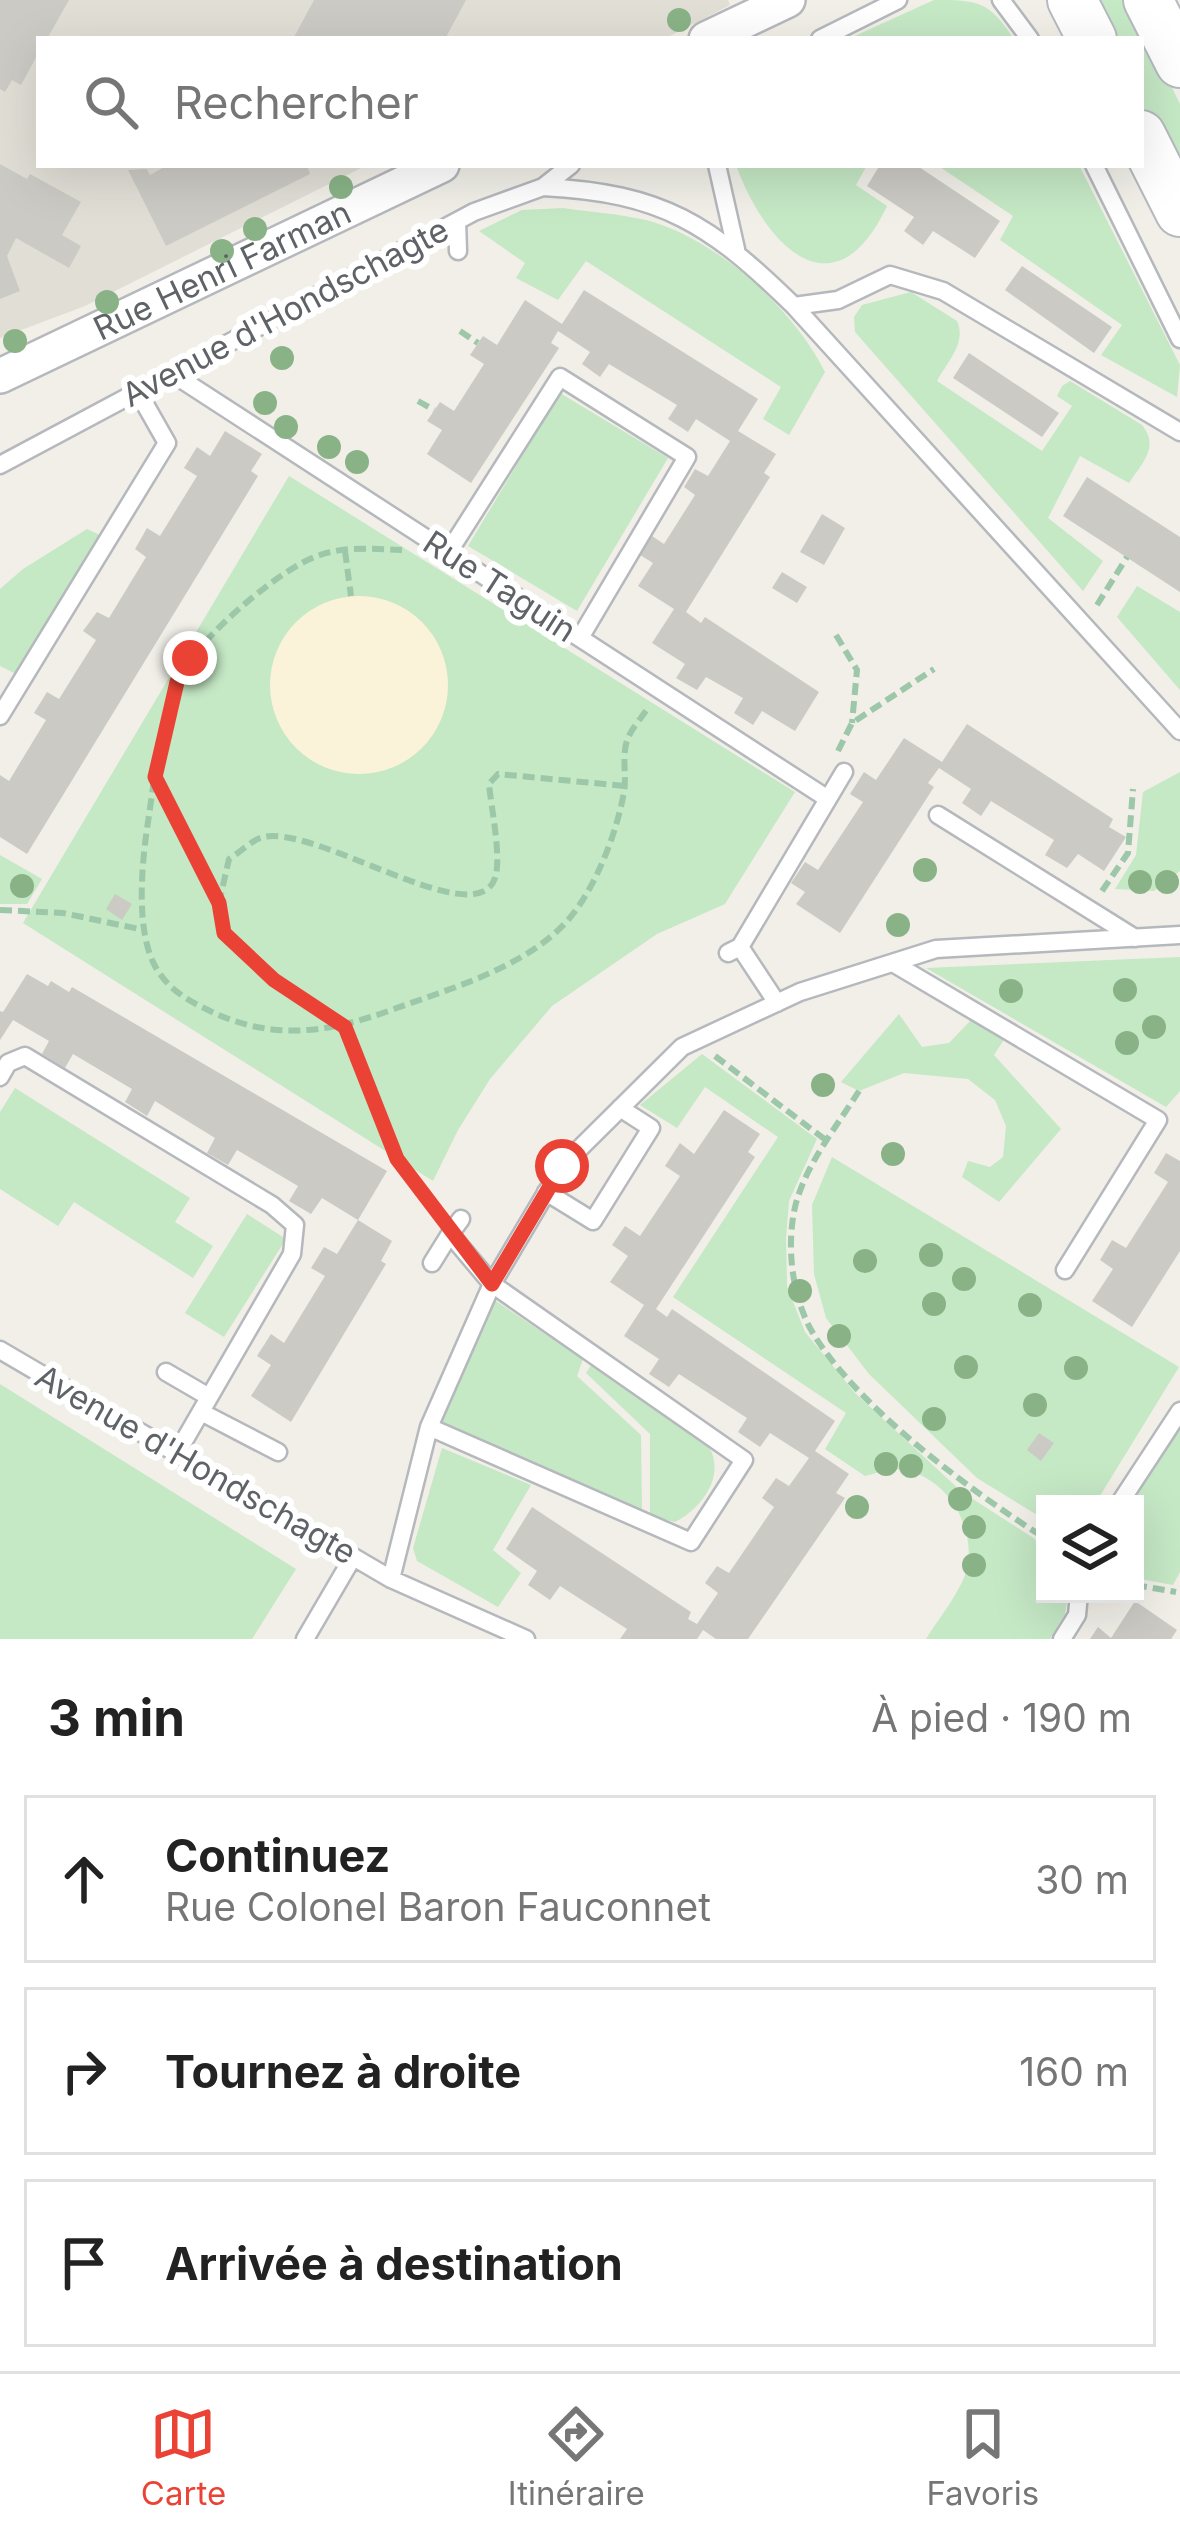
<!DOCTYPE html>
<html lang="fr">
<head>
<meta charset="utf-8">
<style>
  :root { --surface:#fff; --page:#f6f6f6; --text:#222; --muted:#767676; --line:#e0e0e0; --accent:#ea4335 }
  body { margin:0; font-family:Inter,sans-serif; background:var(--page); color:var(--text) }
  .controls { position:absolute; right:36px; bottom:36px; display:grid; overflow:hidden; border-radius:0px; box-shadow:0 12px 48px #0002 }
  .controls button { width:108px; height:108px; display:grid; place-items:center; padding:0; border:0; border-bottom:3px solid var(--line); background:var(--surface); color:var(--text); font:60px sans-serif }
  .stop { position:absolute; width:36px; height:36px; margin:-27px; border:9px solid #ea4335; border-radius:50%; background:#fff }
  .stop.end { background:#ea4335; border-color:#fff; box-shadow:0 3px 12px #0008 }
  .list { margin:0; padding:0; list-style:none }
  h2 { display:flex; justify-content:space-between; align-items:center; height:156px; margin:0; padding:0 48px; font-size:51px }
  h2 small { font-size:39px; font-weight:400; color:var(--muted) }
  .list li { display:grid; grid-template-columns:78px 1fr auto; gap:36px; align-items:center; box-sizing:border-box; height:168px; margin:0 24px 24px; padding:0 24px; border:3px solid var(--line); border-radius:0px }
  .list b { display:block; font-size:45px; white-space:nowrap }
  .list p { margin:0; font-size:39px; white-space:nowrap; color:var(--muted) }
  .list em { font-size:39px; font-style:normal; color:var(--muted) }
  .icon { flex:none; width:66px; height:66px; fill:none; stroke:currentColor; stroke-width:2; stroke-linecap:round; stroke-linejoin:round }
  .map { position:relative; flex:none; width:1180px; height:1639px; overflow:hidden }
  .search { position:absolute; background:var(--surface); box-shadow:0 12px 48px #0002; left:36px; right:36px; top:36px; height:132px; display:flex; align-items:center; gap:30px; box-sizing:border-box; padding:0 42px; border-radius:0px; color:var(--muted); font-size:45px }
  .sheet { height:732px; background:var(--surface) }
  nav { display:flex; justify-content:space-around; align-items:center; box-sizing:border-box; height:168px; border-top:3px solid var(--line); background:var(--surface); font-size:33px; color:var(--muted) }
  nav a { display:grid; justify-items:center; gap:6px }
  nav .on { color:var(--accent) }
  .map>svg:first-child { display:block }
  .education { fill:#e1ded6 }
  .green { fill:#c5e8c5 }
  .sand { fill:#fbf3d9 }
  .building { fill:#cccac5 }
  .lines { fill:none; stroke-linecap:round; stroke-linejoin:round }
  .lane-casing { stroke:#b5b8bc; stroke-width:21 }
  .street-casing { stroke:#b5b8bc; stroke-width:38 }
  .secondary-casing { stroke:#b6babf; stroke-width:52 }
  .path { stroke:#9cc7a9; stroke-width:6; stroke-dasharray:12 6; stroke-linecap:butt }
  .lane { stroke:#fff; stroke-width:16 }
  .street { stroke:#fff; stroke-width:33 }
  .secondary { stroke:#fff; stroke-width:48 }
  .tree { fill:#89b387 }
  .route { stroke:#ea4335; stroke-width:15 }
  .labels { text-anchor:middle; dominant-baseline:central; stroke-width:12; stroke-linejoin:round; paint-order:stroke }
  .street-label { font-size:33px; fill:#5f6368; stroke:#fff }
</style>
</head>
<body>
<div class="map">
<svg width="1180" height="1639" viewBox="0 0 1180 1639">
  <rect width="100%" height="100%" fill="#f1efe8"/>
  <path class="education" d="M0,0H728L730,5L664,39H39V165H367L85,306L0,338Z"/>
  <path class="green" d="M934,0C978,0 989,1 1014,39H848Z
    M1091,0H1129L1180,104V181L1141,102V39H1110Z
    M736,165H867L856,185L887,206C834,318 765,245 736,165Z
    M937,165H1079L1180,365L1177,397L1101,355L1122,325L1000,240L1013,216Z
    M563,208C591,212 619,214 646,220C716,238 794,309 825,372L789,435L763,419L781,387L586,261L558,300L516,278L525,263L479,231L522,210Z
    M911,292L957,321C967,343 947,362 937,381L1042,451L1072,406L1057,396L1062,386L1070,381L1142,425C1160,447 1142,463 1129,483L1080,456L1048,518L1103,561L1083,591L855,332L854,317L862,305Z
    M560,393L668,458L577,611L468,546Z
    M289,476L795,792L725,904L657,934L552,1006L490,1079L458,1130L433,1181L23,923Z
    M87,529L102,536L16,674L0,666V589L23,569Z
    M1137,586L1180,612V690L1117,617Z
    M1180,772V871L1154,891L1115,889L1136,855L1143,792Z
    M0,855L42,879L27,904H0Z
    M1180,957V1091L1166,1107L926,968Z
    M899,1014L922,1047L949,1043L972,1019L1005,1038L994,1055L1061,1129L999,1202L962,1177L968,1161L990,1167L1003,1157L1006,1126L995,1100L968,1079L904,1073L859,1091L841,1082Z
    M702,1054L817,1139L789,1201L786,1238L787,1286L805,1332L855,1393L962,1492L1035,1539L1045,1554V1594H1068L1065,1614L1050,1639H926C939,1618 964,1588 968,1564C974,1523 945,1476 903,1470C890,1468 877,1473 865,1476L825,1449L846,1413L673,1297L778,1137L705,1087L677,1128L640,1105Z
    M15,1088L190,1198L175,1222L213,1246L193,1278L74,1202L58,1226L0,1189V1112Z
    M832,1157L1179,1367L1095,1504H1045V1520L977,1478L869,1374L826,1318L814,1274L812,1205Z
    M247,1214L286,1239L224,1337L185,1313Z
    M494,1300L583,1359L577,1376L641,1435L642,1512L439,1424Z
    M593,1362L709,1447C726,1476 701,1509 675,1522L650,1516V1434L586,1373Z
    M0,1384L296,1569L252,1639H0Z
    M1180,1422V1572L1173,1585L1135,1578V1504H1127Z
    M442,1448L531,1485L493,1550L521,1573L498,1607L417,1561L413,1548Z"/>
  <path class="sand" d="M270 685a89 89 0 1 1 178 0a89 89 0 1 1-178 0Z"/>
  <path class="building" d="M0,0H69L47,39H39V52L21,85L12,80L5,92L0,89Z
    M314,0H466L445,39H293Z
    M0,164L27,179L30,174L81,202L62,235L81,246L69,268L16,238L7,256L20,291L0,299Z
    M168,165H307L310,174L166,246L128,170L147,169L150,175Z
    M880,165H916L1000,221L975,258L933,231L923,245L904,231L914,217L867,186Z
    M1022,266L1112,327L1094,353L1005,290Z
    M584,290L758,399L738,431L776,454L764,473L770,477L686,612L701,623L705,617L819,692L795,731L762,711L753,725L734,713L743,698L706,677L697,690L676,678L685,664L652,643L674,609L638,586L653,563L640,555L652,536L664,544L695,495L684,487L695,469L708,476L730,441L696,419L688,432L668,419L677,405L609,364L600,377L582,364L590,352L558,331L551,343L559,348L471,483L427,454L442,430L427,421L440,402L454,411L484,364L470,355L483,336L497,345L525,300L562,324Z
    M969,353L1059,413L1042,437L953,378Z
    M225,431L262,454L251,471L258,476L27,854L0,837V775L9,781L46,720L34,713L47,692L59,699L96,640L83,631L97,612L109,618L146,557L135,549L147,528L160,536L197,476L184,468L197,447L210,456Z
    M1087,477L1180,537V592L1063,516Z
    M822,514L845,528L824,565L800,552Z
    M782,572L807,587L797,603L772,588Z
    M967,724L1113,819L1109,827L1126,837L1104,871L1078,854L1067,868L1045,855L1054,840L991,801L981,816L962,803L971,789L939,768L928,783L934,787L840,933L796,904L805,892L791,883L805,862L818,870L863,802L850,794L864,772L876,780L904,738L942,762Z
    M115,894L132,904L122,920L106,909Z
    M27,974L48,986L51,981L69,992L72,987L387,1171L358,1220L322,1198L311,1214L289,1201L298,1186L237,1150L228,1165L207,1153L215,1138L155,1101L147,1116L125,1102L132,1089L73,1054L65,1068L42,1054L49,1041L13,1020L0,1040V1011L3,1012Z
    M724,1110L760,1134L748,1152L755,1157L656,1309L667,1317L672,1309L835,1421L815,1451L849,1474L836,1493L845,1498L748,1639H716L703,1630L697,1639H620L627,1629L560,1586L550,1600L528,1585L537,1571L506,1549L532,1507L691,1612L688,1619L697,1624L718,1593L705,1583L717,1566L729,1573L774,1507L762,1498L776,1478L789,1486L809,1458L770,1433L760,1447L738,1432L747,1418L679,1374L669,1387L649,1374L659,1359L624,1336L644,1305L610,1282L628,1256L612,1245L625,1226L640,1236L680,1176L665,1166L680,1143L694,1154Z
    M1166,1153L1180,1161V1251L1132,1327L1092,1301L1113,1269L1100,1260L1112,1240L1126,1248L1168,1182L1154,1173Z
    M358,1220L392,1241L381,1261L386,1264L291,1422L251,1396L271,1365L257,1356L271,1334L284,1343L325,1276L311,1268L324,1247L337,1254Z
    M1039,1433L1054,1443L1041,1461L1027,1450Z
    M1135,1601L1177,1630L1171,1639H1090L1098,1627L1111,1638Z"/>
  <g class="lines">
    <g class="lane-casing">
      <path id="lane" d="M1001,0L1030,39
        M820,39L898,0
        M717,165L736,249
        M1094,165L1180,339
        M543,187C663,193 710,224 794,306L1180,731
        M457,221L458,251
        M794,306L838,300L890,275L943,291L1180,432
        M173,374L828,799
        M0,465L474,212L543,187L571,165
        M448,553L560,377L687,457L580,638
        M0,716L167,443L138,392
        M938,815L1135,938
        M740,947L844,772
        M728,953L740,947L777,1003
        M893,963L1158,1120L1065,1270
        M0,1077L8,1063L25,1056L272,1205L295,1225L292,1254L177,1453
        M546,1192L593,1221L651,1128L620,1108
        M432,1263L450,1234
        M0,1350L391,1579L526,1639
        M166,1372L209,1397
        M201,1412L278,1452
        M429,1427L691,1542L744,1460L492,1284L450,1234L461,1219
        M1119,1504L1180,1411
        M391,1579L429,1427L492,1284L562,1166L682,1047L800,992L936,949L1180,935
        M305,1639L353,1557
        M1062,1639L1077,1615L1079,1594"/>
    </g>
    <g class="street-casing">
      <g id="street">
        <path d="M706,39L788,0"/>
        <path id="s1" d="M0,376L442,165"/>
      </g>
    </g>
    <g class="secondary-casing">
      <path id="secondary" d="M1072,0L1092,39
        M1148,0L1180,63
        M1141,135L1180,212"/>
    </g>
    <path class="path" d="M460,331L478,343
      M418,401L434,410
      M402,550C376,549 345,546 320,555C281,567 195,641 179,679C160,722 155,776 148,822C142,861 135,929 155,966C165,985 183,998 202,1007C269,1042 326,1034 394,1009C455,987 537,964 576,910C599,878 617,831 624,792C627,776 621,754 628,738C632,728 642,717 648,708
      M345,551L351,596
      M1097,605L1127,557
      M836,635L857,670L852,723
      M838,751L852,723L934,669
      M156,781L219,902
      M1102,891L1128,853L1133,789
      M0,910L63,913L144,930
      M715,1056L827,1141
      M859,1091C837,1126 807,1163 796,1203C786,1242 791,1292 810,1328C852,1403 968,1489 1040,1535L1045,1543
      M438,1216L397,1159L345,1027L275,980L223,933L219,903L229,859C239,853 250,842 260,838C311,820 476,936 495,878C502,858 491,807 489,784L498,774L625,786
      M1135,1585L1176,1592"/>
    <use href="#lane" class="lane"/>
    <use href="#street" class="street"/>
    <use href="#secondary" class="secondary"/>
  </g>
  <g class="tree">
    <circle cx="679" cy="20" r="12"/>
    <circle cx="341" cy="187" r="12"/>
    <circle cx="255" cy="229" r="12"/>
    <circle cx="222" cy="251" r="12"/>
    <circle cx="107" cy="302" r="12"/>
    <circle cx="15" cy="341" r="12"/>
    <circle cx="282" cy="358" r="12"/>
    <circle cx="265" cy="403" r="12"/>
    <circle cx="286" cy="427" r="12"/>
    <circle cx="329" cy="447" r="12"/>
    <circle cx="357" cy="462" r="12"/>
    <circle cx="925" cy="870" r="12"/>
    <circle cx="1140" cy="882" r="12"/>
    <circle cx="1167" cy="882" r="12"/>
    <circle cx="22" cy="886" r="12"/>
    <circle cx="898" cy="925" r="12"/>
    <circle cx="1125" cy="990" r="12"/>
    <circle cx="1011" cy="991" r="12"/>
    <circle cx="1154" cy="1027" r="12"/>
    <circle cx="1127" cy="1043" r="12"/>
    <circle cx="823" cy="1085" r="12"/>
    <circle cx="893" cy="1154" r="12"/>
    <circle cx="931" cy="1255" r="12"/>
    <circle cx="865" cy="1261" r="12"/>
    <circle cx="964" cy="1279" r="12"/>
    <circle cx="800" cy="1291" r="12"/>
    <circle cx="934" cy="1304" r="12"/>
    <circle cx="1030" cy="1305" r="12"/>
    <circle cx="839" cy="1336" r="12"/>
    <circle cx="966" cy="1367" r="12"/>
    <circle cx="1076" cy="1368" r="12"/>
    <circle cx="1035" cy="1405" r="12"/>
    <circle cx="934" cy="1419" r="12"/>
    <circle cx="886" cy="1464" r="12"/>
    <circle cx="911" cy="1466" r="12"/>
    <circle cx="960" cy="1499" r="12"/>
    <circle cx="857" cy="1507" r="12"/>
    <circle cx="974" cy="1527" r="12"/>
    <circle cx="974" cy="1565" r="12"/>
  </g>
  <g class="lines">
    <path class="route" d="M190,658L177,682L155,777L219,903L224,933L274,980L345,1027L397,1159L492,1284L562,1166"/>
  </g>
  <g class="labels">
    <g class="street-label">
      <text stroke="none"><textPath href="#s1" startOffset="246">Rue Henri Farman</textPath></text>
      <text transform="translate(285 312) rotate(-28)">Avenue d'Hondschagte</text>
      <text transform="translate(500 586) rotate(33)">Rue Taguin</text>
      <text transform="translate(196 1464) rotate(30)">Avenue d'Hondschagte</text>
    </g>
  </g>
</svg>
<div class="controls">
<button><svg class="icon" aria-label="layers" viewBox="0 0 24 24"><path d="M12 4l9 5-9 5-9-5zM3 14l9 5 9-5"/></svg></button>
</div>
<div class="stop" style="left:562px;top:1166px"></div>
<div class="stop end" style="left:190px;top:658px"></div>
<div class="search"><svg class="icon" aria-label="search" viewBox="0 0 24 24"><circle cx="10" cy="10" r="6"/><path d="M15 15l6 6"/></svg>Rechercher</div>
</div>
<section class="sheet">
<h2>3 min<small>À pied · 190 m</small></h2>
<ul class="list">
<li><svg class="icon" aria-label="ahead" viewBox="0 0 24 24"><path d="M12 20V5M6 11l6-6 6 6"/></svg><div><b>Continuez</b><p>Rue Colonel Baron Fauconnet</p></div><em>30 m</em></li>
<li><svg class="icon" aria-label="right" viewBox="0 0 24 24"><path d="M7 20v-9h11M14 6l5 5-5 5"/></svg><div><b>Tournez à droite</b></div><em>160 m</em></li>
<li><svg class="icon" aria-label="arrive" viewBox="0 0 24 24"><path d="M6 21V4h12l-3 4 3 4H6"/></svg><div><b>Arrivée à destination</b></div></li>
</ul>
</section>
<nav>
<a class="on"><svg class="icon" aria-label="map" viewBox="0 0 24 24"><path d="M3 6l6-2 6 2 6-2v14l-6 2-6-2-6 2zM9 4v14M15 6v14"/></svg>Carte</a>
<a><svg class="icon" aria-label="directions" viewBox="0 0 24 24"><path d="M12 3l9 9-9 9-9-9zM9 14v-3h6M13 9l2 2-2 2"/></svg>Itinéraire</a>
<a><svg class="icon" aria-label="saved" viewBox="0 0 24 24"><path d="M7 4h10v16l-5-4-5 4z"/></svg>Favoris</a>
</nav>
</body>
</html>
